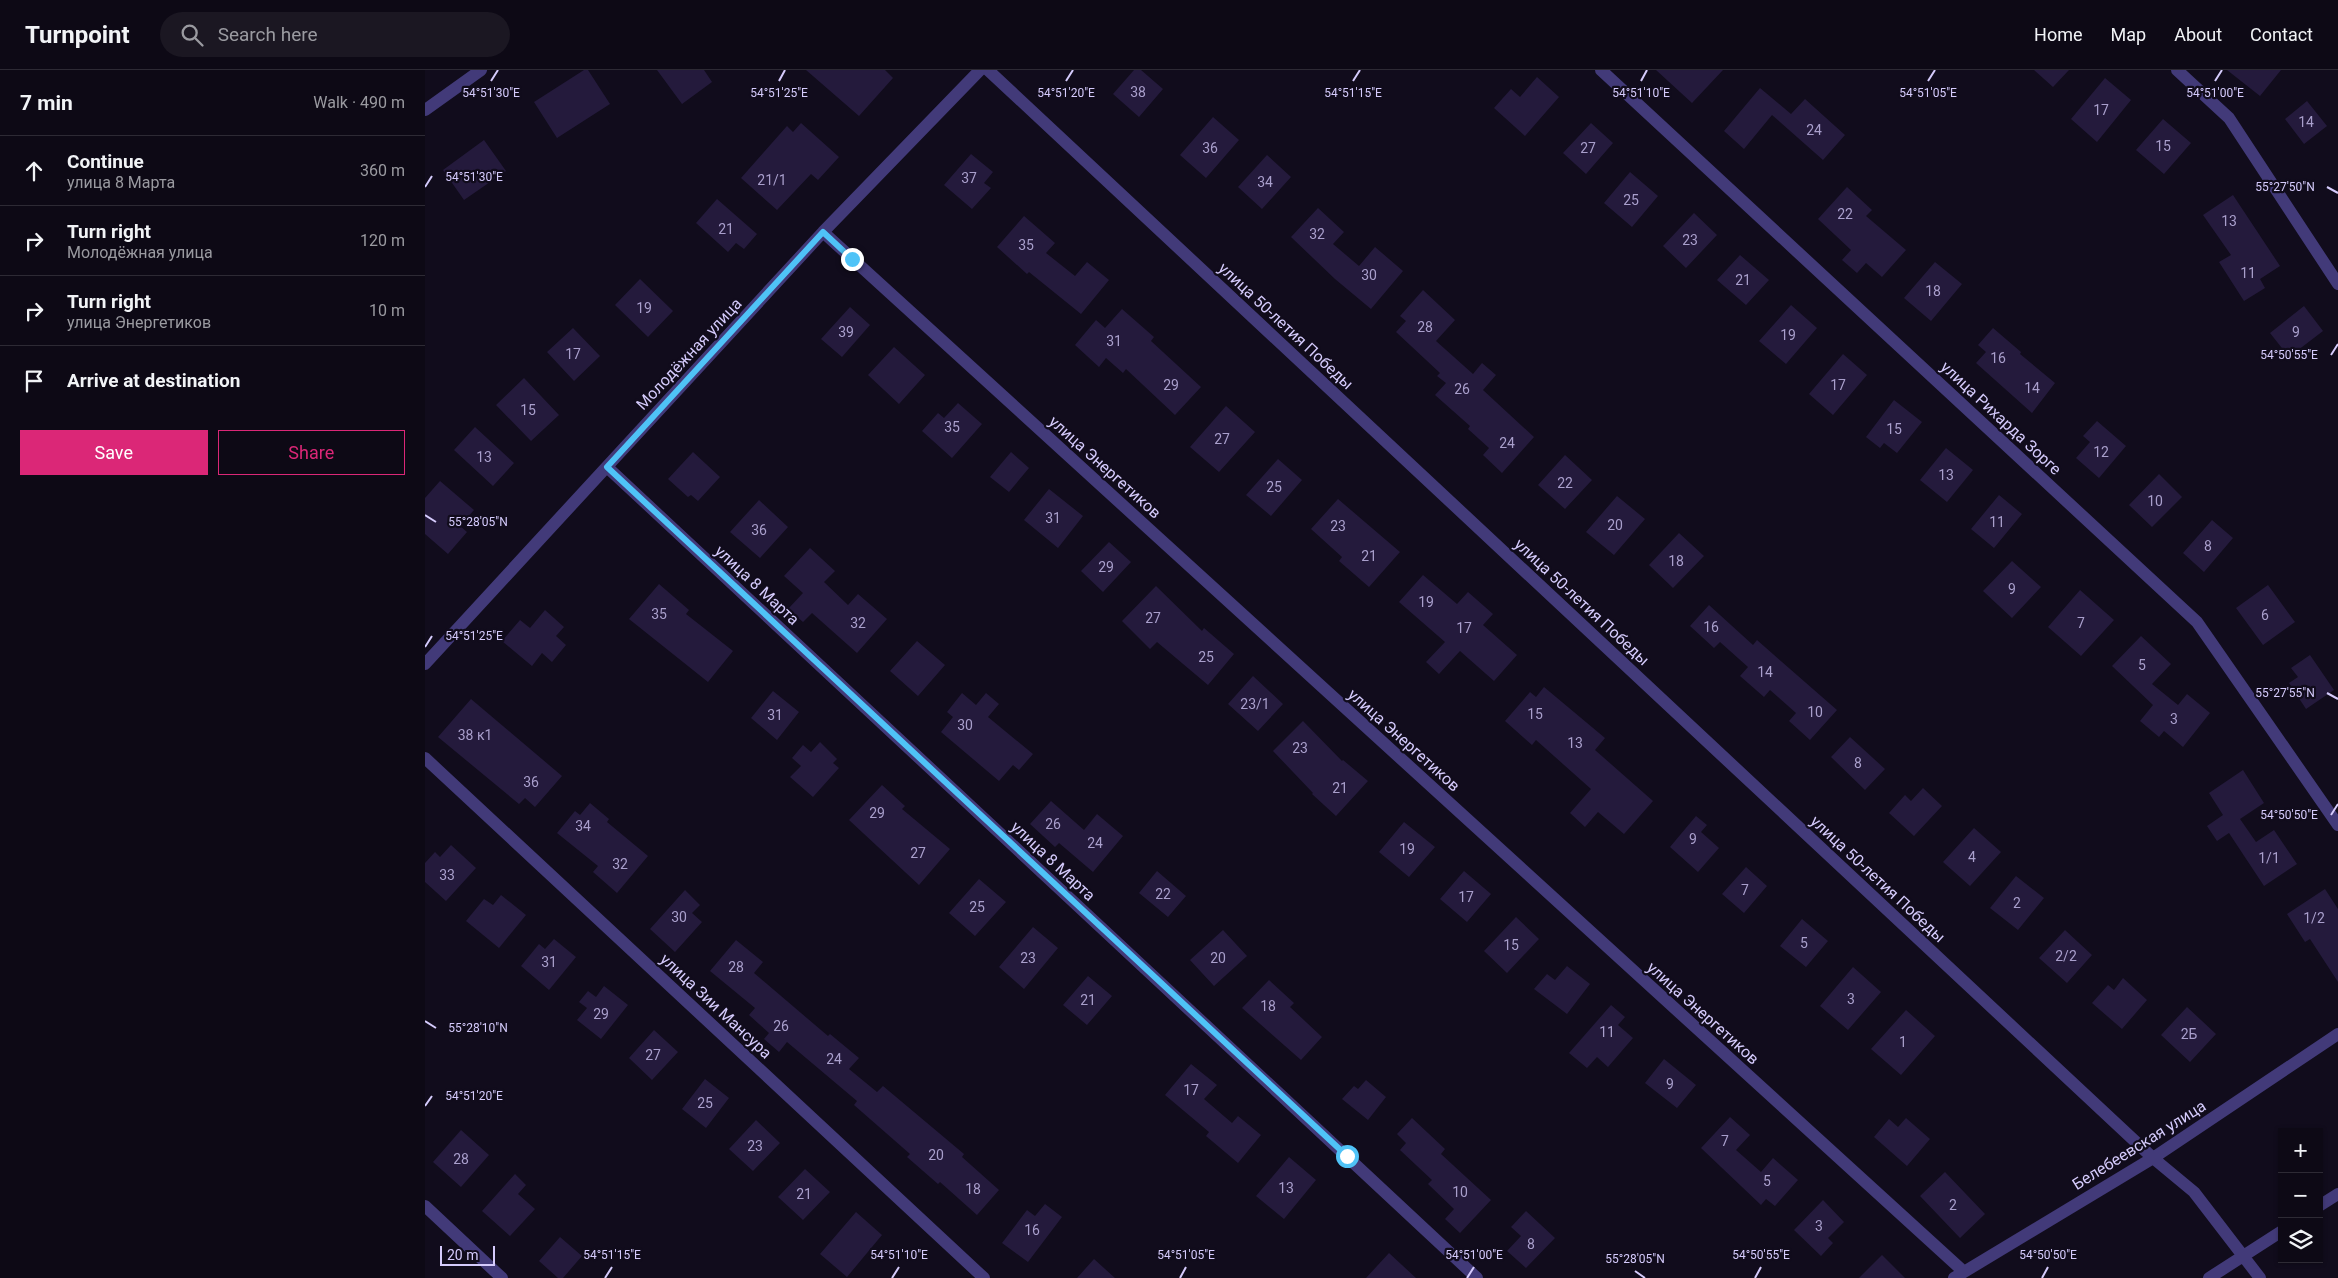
<!DOCTYPE html>
<html lang="en">
<head>
<meta charset="utf-8">
<style>
  :root { --surface:#0d0915; --page:#1b1722; --text:#f1f3f6; --muted:#9a9aa0; --line:#2d2a34; --accent:#db2777 }
  body { margin:0; font-family:Roboto,sans-serif; background:var(--page); color:var(--text) }
  .controls { position:absolute; right:15px; bottom:15px; display:grid; overflow:hidden; border-radius:0px; box-shadow:0 1px 4px #0004 }
  .controls button { width:45px; height:45px; display:grid; place-items:center; padding:0; border:0; border-bottom:1px solid var(--line); background:var(--surface); color:var(--text); font:25px sans-serif }
  .scale { position:absolute; left:15px; bottom:12px; width:55px; box-sizing:border-box; padding-left:5px; border:2px solid #d5cbfc; border-top:0; font-size:14px; line-height:18px; white-space:nowrap; color:#d5cbfc; -webkit-text-stroke:4px #110c1c; paint-order:stroke }
  .stop { position:absolute; width:15px; height:15px; margin:-11px; border:4px solid #4fc3f7; border-radius:50%; background:#fff }
  .stop.end { background:#4fc3f7; border-color:#fff; box-shadow:0 1px 5px #0008 }
  .list { margin:0; padding:0; list-style:none }
  h2 { display:flex; justify-content:space-between; align-items:center; height:65px; margin:0; padding:0 20px; font-size:21px }
  h2 small { font-size:16px; font-weight:400; color:var(--muted) }
  .list li { display:grid; grid-template-columns:32px 1fr auto; gap:15px; align-items:center; box-sizing:border-box; height:70px; padding:0 20px; border-top:1px solid var(--line) }
  .list b { display:block; font-size:19px; white-space:nowrap }
  .list p { margin:0; font-size:16px; white-space:nowrap; color:var(--muted) }
  .list em { font-size:16px; font-style:normal; color:var(--muted) }
  .actions { display:flex; gap:10px; padding:15px 20px }
  .actions a { flex:1; padding:11px 0; border:1px solid var(--accent); border-radius:0px; text-align:center; font-size:18px; color:var(--accent) }
  .actions .main { background:var(--accent); color:#fff }
  .icon { flex:none; width:28px; height:28px; fill:none; stroke:currentColor; stroke-width:2; stroke-linecap:round; stroke-linejoin:round }
  .map { position:relative; flex:none; width:1913px; height:1208px; overflow:hidden }
  header { display:flex; align-items:center; gap:30px; box-sizing:border-box; height:70px; padding:0 25px; background:var(--surface); border-bottom:1px solid var(--line) }
  header strong { font-size:24px }
  nav { display:flex; gap:28px; margin-inline-start:auto; font-size:18px }
  .search { width:350px; height:45px; background:var(--page); display:flex; align-items:center; gap:12px; box-sizing:border-box; padding:0 18px; border-radius:28px; color:var(--muted); font-size:19px }
  main { display:flex }
  aside { flex:1; background:var(--surface) }
  .map>svg:first-child { display:block }
  .building { fill:#241a3c }
  .lines { fill:none; stroke-linecap:round; stroke-linejoin:round }
  .minor { stroke:#423a79; stroke-width:12 }
  .route { stroke:#4fc3f7; stroke-width:6 }
  .ticks { fill:none; stroke:#d5cbfc; stroke-width:2 }
  .labels { text-anchor:middle; dominant-baseline:central; stroke-width:4.5; stroke-linejoin:round; paint-order:stroke }
  .number-label { font-size:14px; fill:#a99fcc }
  .street-label { font-size:16px; fill:#d5cbfc; stroke:#110c1c }
  .ticks-label { font-size:12px; text-anchor:middle; fill:#d5cbfc; stroke:#110c1c; stroke-width:4.5; stroke-linejoin:round; paint-order:stroke }
</style>
</head>
<body>
<header>
<strong>Turnpoint</strong>
<div class="search"><svg class="icon" aria-label="search" viewBox="0 0 24 24"><circle cx="10" cy="10" r="6"/><path d="M15 15l6 6"/></svg>Search here</div>
<nav><a>Home</a><a>Map</a><a>About</a><a>Contact</a></nav>
</header>
<main>
<aside>
<h2>7 min<small>Walk · 490 m</small></h2>
<ul class="list">
<li><svg class="icon" aria-label="ahead" viewBox="0 0 24 24"><path d="M12 20V5M6 11l6-6 6 6"/></svg><div><b>Continue</b><p>улица 8 Марта</p></div><em>360 m</em></li>
<li><svg class="icon" aria-label="right" viewBox="0 0 24 24"><path d="M7 20v-9h11M14 6l5 5-5 5"/></svg><div><b>Turn right</b><p>Молодёжная улица</p></div><em>120 m</em></li>
<li><svg class="icon" aria-label="right" viewBox="0 0 24 24"><path d="M7 20v-9h11M14 6l5 5-5 5"/></svg><div><b>Turn right</b><p>улица Энергетиков</p></div><em>10 m</em></li>
<li><svg class="icon" aria-label="arrive" viewBox="0 0 24 24"><path d="M6 21V4h12l-3 4 3 4H6"/></svg><div><b>Arrive at destination</b></div></li>
</ul>
<div class="actions"><a class="main">Save</a><a>Share</a></div>
</aside>
<div class="map">
<svg width="1913" height="1208" viewBox="0 0 1913 1208">
  <rect width="100%" height="100%" fill="#110c1c"/>
  <path class="building" d="M159,0H163L185,34L132,68L109,32Z
    M232,0H279L287,12L257,34Z
    M381,0H460L468,8L434,46Z
    M709,0H716L738,19L714,47L688,24Z
    M1231,0H1298L1267,33Z
    M1609,0H1644L1628,17Z
    M1802,0H1856L1835,26Z
    M1112,7L1134,27L1100,66L1069,38L1086,19L1095,27Z
    M1680,8L1706,30L1672,72L1646,49Z
    M1335,18L1366,44L1380,29L1420,65L1398,90L1347,45L1319,79L1299,61Z
    M1882,31L1902,56L1879,74L1860,49Z
    M788,47L814,70L781,108L755,85Z
    M1738,49L1766,73L1739,104L1711,80Z
    M376,53L414,87L393,110L386,104L352,140L316,108L362,56L368,62Z
    M1166,53L1188,73L1161,104L1138,83Z
    M59,70L81,101L39,130L18,100Z
    M546,84L568,102L559,113L566,118L547,139L519,115Z
    M842,85L866,107L837,139L813,117Z
    M1205,102L1233,126L1207,157L1179,133Z
    M1422,117L1447,140L1441,146L1481,180L1457,207L1441,193L1432,203L1417,190L1426,180L1393,149Z
    M1808,125L1855,196L1835,209L1840,218L1819,231L1794,192L1806,185L1778,145Z
    M292,129L332,164L319,179L311,173L303,182L271,153Z
    M893,138L919,162L908,174L934,196L950,177L978,201L946,239L910,209L866,167Z
    M1269,143L1292,165L1261,198L1238,176Z
    M599,146L630,173L621,183L650,206L662,192L684,210L656,244L604,202L602,204L572,177Z
    M1315,185L1344,210L1321,235L1292,210Z
    M1510,192L1537,214L1506,251L1479,228Z
    M215,209L248,241L223,267L190,235Z
    M998,220L1030,250L1011,271L1048,304L1057,293L1071,305L1058,320L1109,367L1077,403L1058,385L1064,378L1043,359L1045,356L1010,325L1021,313L1012,306L1015,303L971,262L981,251L975,246Z
    M1366,235L1392,258L1361,294L1334,271Z
    M1879,236L1898,261L1864,287L1845,263Z
    M425,237L445,255L417,287L396,269Z
    M697,239L729,267L726,271L776,317L750,345L701,299L698,303L681,288L674,297L650,275L671,250L680,258Z
    M148,258L175,286L149,311L122,282Z
    M1568,258L1596,282L1595,284L1630,313L1607,343L1551,293L1561,282L1553,275Z
    M469,277L500,305L474,334L443,305Z
    M1418,284L1442,305L1408,345L1384,324Z
    M99,308L134,345L106,371L71,335Z
    M1469,330L1497,352L1472,383L1459,373L1455,378L1441,367Z
    M533,333L557,354L527,388L497,361L513,343L519,348Z
    M801,336L830,362L794,402L765,377Z
    M1672,351L1701,376L1674,408L1651,388L1665,372L1658,366Z
    M50,357L89,393L68,416L29,380Z
    M1521,378L1548,400L1522,432L1495,410Z
    M268,382L295,407L273,431L266,425L263,427L243,409Z
    M586,382L604,398L584,422L565,407Z
    M1140,385L1167,410L1140,439L1113,415Z
    M853,389L877,410L846,446L821,425Z
    M1734,404L1757,427L1727,457L1704,435Z
    M15,411L49,440L35,456L42,462L23,484L0,464V428Z
    M624,419L658,446L633,478L599,450Z
    M1574,425L1597,444L1569,478L1546,459Z
    M1192,426L1220,449L1189,485L1161,462Z
    M913,429L975,482L944,517L914,491L917,487L886,459Z
    M334,430L363,457L335,488L305,462Z
    M1787,450L1808,468L1779,502L1758,483Z
    M1254,463L1279,486L1248,518L1224,495Z
    M684,472L706,492L678,522L656,501Z
    M385,478L410,501L399,512L423,535L433,524L462,549L432,583L387,543L378,552L363,539L378,523L359,506Z
    M1587,491L1616,517L1587,548L1558,521Z
    M998,505L1032,534L1043,522L1068,544L1058,555L1092,585L1069,611L1035,581L1014,604L1001,592L1020,572L974,532Z
    M234,514L264,540L261,544L308,581L283,612L204,549Z
    M1843,515L1870,552L1838,575L1811,538Z
    M731,516L777,561L779,558L809,584L783,615L732,572L725,579L697,551Z
    M1655,520L1689,550L1656,586L1623,557Z
    M1284,535L1328,575L1332,570L1412,640L1385,670L1364,651L1371,643L1345,620L1339,627L1315,606L1323,597L1295,572L1289,578L1265,556Z
    M120,540L139,557L131,566L141,575L127,592L117,583L107,596L77,571L95,550L105,558Z
    M1716,566L1746,594L1727,614L1753,635L1762,624L1785,643L1758,677L1739,661L1734,667L1715,651L1728,635L1687,596Z
    M492,571L520,595L493,626L465,601Z
    M1885,585L1909,620L1881,639L1864,613L1873,607L1866,598Z
    M828,606L858,634L833,661L803,634Z
    M1119,617L1180,668L1170,680L1228,731L1199,764L1173,742L1160,757L1145,743L1166,719L1111,670L1107,675L1080,651L1105,622L1111,627Z
    M348,621L374,642L352,670L326,648Z
    M537,623L551,635L561,623L574,634L563,647L608,684L594,700L588,695L574,711L516,662L528,647L522,642Z
    M46,629L137,706L110,737L100,728L94,734L13,667Z
    M878,651L917,691L918,690L943,711L911,746L887,724L888,723L848,681Z
    M1425,667L1460,699L1440,720L1406,687Z
    M395,672L412,689L408,693L414,698L388,727L365,707L376,696L367,688L378,675L386,682Z
    M1818,700L1839,733L1815,749L1831,772L1849,760L1872,794L1839,816L1804,763L1792,771L1782,756L1798,745L1784,723Z
    M457,715L480,736L477,739L525,779L494,815L424,750Z
    M1498,718L1517,736L1489,766L1464,743L1480,725L1486,731Z
    M626,731L659,760L672,744L698,766L668,802L634,773L630,777L605,754Z
    M165,733L184,749L182,752L223,786L192,823L168,802L173,796L132,763L150,741L155,745Z
    M1271,746L1282,755L1276,762L1294,778L1273,802L1245,777Z
    M979,752L1010,777L984,807L954,782Z
    M1549,758L1576,782L1545,816L1518,792Z
    M26,775L51,798L21,831L0,812V793L10,782L15,787Z
    M1321,797L1342,816L1319,843L1297,824Z
    M732,801L761,826L743,847L714,823Z
    M1039,801L1066,824L1042,852L1015,829Z
    M1591,806L1619,828L1593,860L1565,838Z
    M554,809L581,832L550,866L524,843Z
    M1900,819L1913,839V912L1885,869L1880,872L1862,844Z
    M260,820L275,835L267,843L277,852L250,882L225,859Z
    M76,825L101,845L74,878L41,851L59,829L68,835Z
    M1091,847L1114,869L1082,903L1059,881Z
    M1377,849L1403,871L1381,897L1355,876Z
    M608,857L633,878L599,919L574,897Z
    M798,860L822,886L789,916L765,890Z
    M1640,860L1667,885L1642,913L1614,888Z
    M129,869L151,887L124,920L96,896L114,874L120,879Z
    M311,870L338,892L329,903L403,966L405,964L434,988L424,999L452,1022L458,1016L539,1084L537,1087L574,1120L552,1145L515,1112L513,1114L482,1087L485,1084L429,1035L432,1031L362,972L354,982L339,969L344,963L324,945L330,938L285,901Z
    M1142,896L1165,914L1142,944L1109,919L1122,904L1130,910Z
    M1428,897L1456,922L1423,960L1395,936Z
    M663,906L687,926L662,955L638,935Z
    M1698,908L1722,930L1697,959L1667,933L1683,915L1689,920Z
    M844,910L869,933L865,937L897,967L876,990L817,938Z
    M179,916L203,935L176,969L152,950L162,938L154,932L163,921L171,927Z
    M1186,935L1200,947L1193,955L1208,968L1183,997L1172,987L1162,998L1144,983Z
    M1762,937L1791,964L1765,992L1736,965Z
    M1481,940L1510,966L1476,1005L1446,979Z
    M229,960L253,982L227,1010L204,988Z
    M1239,989L1271,1015L1252,1038L1220,1013Z
    M766,994L792,1015L779,1029L807,1053L813,1046L836,1065L813,1093L781,1066L784,1062L740,1025Z
    M280,1009L304,1028L281,1058L257,1039Z
    M941,1010L961,1027L943,1050L917,1029L929,1016L933,1019Z
    M1305,1047L1325,1065L1311,1080L1336,1102L1348,1088L1373,1110L1350,1136L1341,1129L1336,1135L1276,1078Z
    M987,1048L1020,1079L1016,1084L1066,1130L1035,1163L1020,1149L1029,1139L1003,1114L1007,1110L975,1080L981,1073L972,1064Z
    M1481,1048L1505,1069L1482,1096L1449,1067L1464,1049L1473,1057Z
    M331,1050L355,1073L328,1101L304,1079Z
    M36,1060L64,1085L36,1117L8,1092Z
    M864,1087L891,1110L859,1149L831,1126Z
    M380,1099L405,1122L378,1150L353,1127Z
    M1520,1102L1560,1144L1535,1168L1495,1126Z
    M90,1104L101,1115L93,1124L110,1139L85,1166L57,1141Z
    M1398,1130L1419,1152L1403,1168L1408,1173L1396,1186L1369,1160Z
    M620,1134L637,1147L603,1192L577,1173L602,1140L610,1146Z
    M1101,1141L1130,1168L1101,1198L1082,1181L1096,1166L1086,1157Z
    M431,1142L457,1165L422,1207L395,1184Z
    M135,1167L157,1186L138,1208H133L114,1191Z
    M964,1183L991,1208H941Z
    M1457,1185L1480,1208H1434Z
    M669,1189L690,1208H652Z"/>
  <g class="lines">
    <path class="minor" d="M563,0L1728,1088L1769,1122L1835,1208
      M1176,0L1772,552L1913,755
      M1752,0L1804,48L1913,214
      M0,40L56,0
      M398,162L1538,1201
      M182,397L1052,1208
      M0,594L398,162L555,0
      M0,688L559,1208
      M0,1136L77,1208
      M1894,1136L1913,1124
      M1529,1208L1728,1088L1913,964
      M1784,1208L1857,1161"/>
  </g>
  <g class="lines">
    <path class="route" d="M427,189L398,162L182,397L922,1086"/>
  </g>
  <path class="ticks" d="M66,11L73,0M354,11L360,0M641,11L648,0M928,11L935,0M1216,11L1222,0M1503,11L1510,0M1790,11L1797,0M0,117L7,106M1902,117L1913,123M1906,285L1913,274M0,445L11,452M0,577L7,566M1902,623L1913,629M1906,745L1913,734M0,951L11,958M0,1036L7,1026M1210,1201L1220,1208M180,1208L187,1197M467,1208L474,1197M755,1208L761,1197M1042,1208L1049,1197M1330,1208L1336,1197M1617,1208L1623,1197"/>
  <g class="labels">
    <g class="number-label">
      <text x="713" y="22">38</text>
      <text x="1676" y="40">17</text>
      <text x="1881" y="52">14</text>
      <text x="1389" y="60">24</text>
      <text x="1738" y="76">15</text>
      <text x="785" y="78">36</text>
      <text x="1163" y="78">27</text>
      <text x="544" y="108">37</text>
      <text x="347" y="110">21/1</text>
      <text x="840" y="112">34</text>
      <text x="1206" y="130">25</text>
      <text x="1420" y="144">22</text>
      <text x="1804" y="151">13</text>
      <text x="301" y="159">21</text>
      <text x="892" y="164">32</text>
      <text x="1265" y="170">23</text>
      <text x="601" y="175">35</text>
      <text x="1823" y="203">11</text>
      <text x="944" y="205">30</text>
      <text x="1318" y="210">21</text>
      <text x="1508" y="221">18</text>
      <text x="219" y="238">19</text>
      <text x="1000" y="257">28</text>
      <text x="421" y="262">39</text>
      <text x="1871" y="262">9</text>
      <text x="1363" y="265">19</text>
      <text x="689" y="271">31</text>
      <text x="148" y="284">17</text>
      <text x="1573" y="288">16</text>
      <text x="746" y="315">29</text>
      <text x="1413" y="315">17</text>
      <text x="1607" y="318">14</text>
      <text x="1037" y="319">26</text>
      <text x="103" y="340">15</text>
      <text x="527" y="357">35</text>
      <text x="1469" y="359">15</text>
      <text x="797" y="369">27</text>
      <text x="1082" y="373">24</text>
      <text x="1676" y="382">12</text>
      <text x="59" y="387">13</text>
      <text x="1521" y="405">13</text>
      <text x="1140" y="413">22</text>
      <text x="849" y="417">25</text>
      <text x="1730" y="431">10</text>
      <text x="628" y="448">31</text>
      <text x="1572" y="452">11</text>
      <text x="1190" y="455">20</text>
      <text x="913" y="456">23</text>
      <text x="334" y="460">36</text>
      <text x="1783" y="476">8</text>
      <text x="944" y="486">21</text>
      <text x="1251" y="491">18</text>
      <text x="681" y="497">29</text>
      <text x="1587" y="519">9</text>
      <text x="1001" y="532">19</text>
      <text x="234" y="544">35</text>
      <text x="1840" y="545">6</text>
      <text x="728" y="548">27</text>
      <text x="433" y="553">32</text>
      <text x="1656" y="553">7</text>
      <text x="1286" y="557">16</text>
      <text x="1039" y="558">17</text>
      <text x="781" y="587">25</text>
      <text x="1717" y="595">5</text>
      <text x="1340" y="602">14</text>
      <text x="830" y="634">23/1</text>
      <text x="1390" y="642">10</text>
      <text x="1110" y="644">15</text>
      <text x="350" y="645">31</text>
      <text x="1749" y="649">3</text>
      <text x="540" y="655">30</text>
      <text x="50" y="665">38 к1</text>
      <text x="1150" y="673">13</text>
      <text x="875" y="678">23</text>
      <text x="1433" y="693">8</text>
      <text x="106" y="712">36</text>
      <text x="915" y="718">21</text>
      <text x="452" y="743">29</text>
      <text x="628" y="754">26</text>
      <text x="158" y="756">34</text>
      <text x="1268" y="769">9</text>
      <text x="670" y="773">24</text>
      <text x="982" y="779">19</text>
      <text x="493" y="783">27</text>
      <text x="1547" y="787">4</text>
      <text x="1844" y="788">1/1</text>
      <text x="195" y="794">32</text>
      <text x="22" y="805">33</text>
      <text x="1320" y="820">7</text>
      <text x="738" y="824">22</text>
      <text x="1041" y="827">17</text>
      <text x="1592" y="833">2</text>
      <text x="552" y="837">25</text>
      <text x="254" y="847">30</text>
      <text x="1889" y="848">1/2</text>
      <text x="1379" y="873">5</text>
      <text x="1086" y="875">15</text>
      <text x="1641" y="886">2/2</text>
      <text x="603" y="888">23</text>
      <text x="793" y="888">20</text>
      <text x="124" y="892">31</text>
      <text x="311" y="897">28</text>
      <text x="1426" y="929">3</text>
      <text x="663" y="930">21</text>
      <text x="843" y="936">18</text>
      <text x="176" y="944">29</text>
      <text x="356" y="956">26</text>
      <text x="1182" y="962">11</text>
      <text x="1764" y="964">2Б</text>
      <text x="1478" y="972">1</text>
      <text x="228" y="985">27</text>
      <text x="409" y="989">24</text>
      <text x="1245" y="1014">9</text>
      <text x="766" y="1020">17</text>
      <text x="280" y="1033">25</text>
      <text x="1300" y="1071">7</text>
      <text x="330" y="1076">23</text>
      <text x="511" y="1085">20</text>
      <text x="36" y="1089">28</text>
      <text x="1342" y="1111">5</text>
      <text x="861" y="1118">13</text>
      <text x="548" y="1119">18</text>
      <text x="1035" y="1122">10</text>
      <text x="379" y="1124">21</text>
      <text x="1528" y="1135">2</text>
      <text x="1394" y="1156">3</text>
      <text x="607" y="1160">16</text>
      <text x="1106" y="1174">8</text>
    </g>
    <g class="street-label">
      <text transform="translate(861 256) rotate(43)">улица 50-летия Победы</text>
      <text transform="translate(264 284) rotate(-47)">Молодёжная улица</text>
      <text transform="translate(1576 348) rotate(43)">улица Рихарда Зорге</text>
      <text transform="translate(680 397) rotate(42)">улица Энергетиков</text>
      <text transform="translate(332 515) rotate(43)">улица 8 Марта</text>
      <text transform="translate(1157 532) rotate(43)">улица 50-летия Победы</text>
      <text transform="translate(979 670) rotate(42)">улица Энергетиков</text>
      <text transform="translate(628 791) rotate(43)">улица 8 Марта</text>
      <text transform="translate(1453 809) rotate(43)">улица 50-летия Победы</text>
      <text transform="translate(291 936) rotate(43)">улица Зии Мансура</text>
      <text transform="translate(1278 943) rotate(42)">улица Энергетиков</text>
      <text transform="translate(1714 1075) rotate(-32)">Белебеевская улица</text>
    </g>
  </g>
  <g class="ticks-label">
    <text x="66" y="27">54°51'30"E</text>
    <text x="354" y="27">54°51'25"E</text>
    <text x="641" y="27">54°51'20"E</text>
    <text x="928" y="27">54°51'15"E</text>
    <text x="1216" y="27">54°51'10"E</text>
    <text x="1503" y="27">54°51'05"E</text>
    <text x="1790" y="27">54°51'00"E</text>
    <text x="49" y="111">54°51'30"E</text>
    <text x="1860" y="121">55°27'50"N</text>
    <text x="1864" y="289">54°50'55"E</text>
    <text x="53" y="456">55°28'05"N</text>
    <text x="49" y="570">54°51'25"E</text>
    <text x="1860" y="627">55°27'55"N</text>
    <text x="1864" y="749">54°50'50"E</text>
    <text x="53" y="962">55°28'10"N</text>
    <text x="49" y="1030">54°51'20"E</text>
    <text x="187" y="1189">54°51'15"E</text>
    <text x="474" y="1189">54°51'10"E</text>
    <text x="761" y="1189">54°51'05"E</text>
    <text x="1049" y="1189">54°51'00"E</text>
    <text x="1336" y="1189">54°50'55"E</text>
    <text x="1623" y="1189">54°50'50"E</text>
    <text x="1210" y="1193">55°28'05"N</text>
  </g>
</svg>
<div class="controls">
<button>+</button>
<button>−</button>
<button><svg class="icon" aria-label="layers" viewBox="0 0 24 24"><path d="M12 4l9 5-9 5-9-5zM3 14l9 5 9-5"/></svg></button>
</div>
<div class="scale">20 m</div>
<div class="stop" style="left:922px;top:1086px"></div>
<div class="stop end" style="left:427px;top:189px"></div>
</div>
</main>
</body>
</html>
